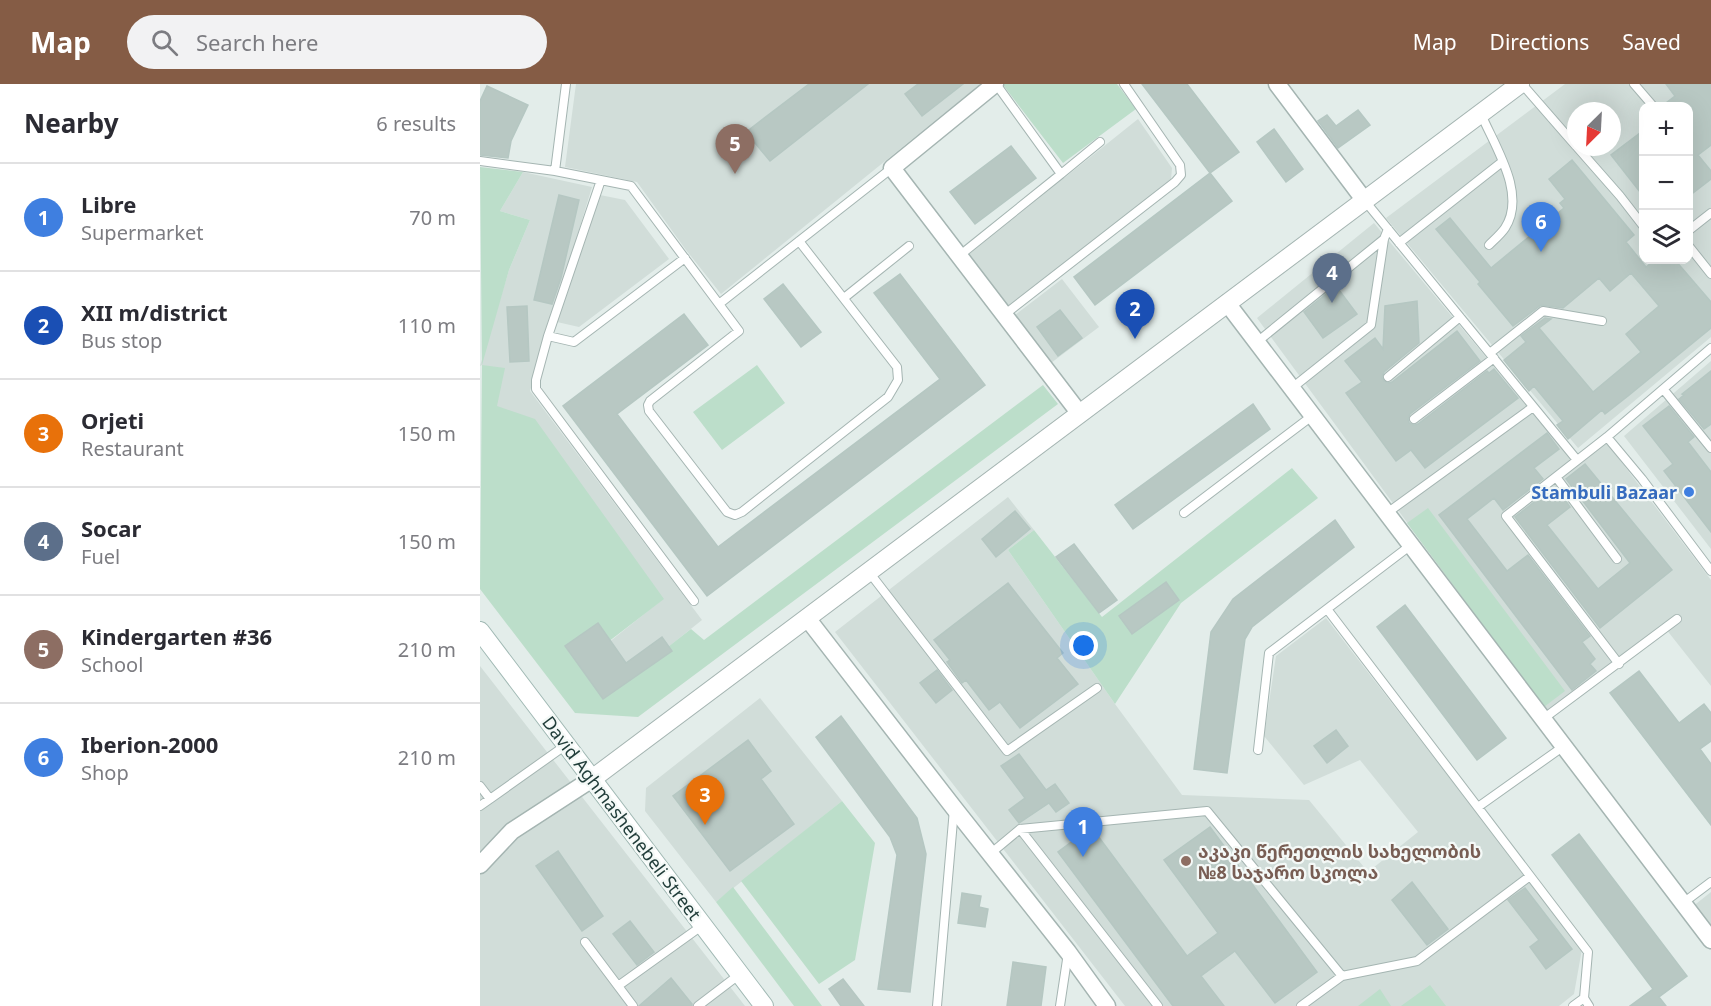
<!DOCTYPE html>
<html lang="en">
<head>
<meta charset="utf-8">
<style>
  :root { --surface:#fff; --page:#f2f2f3; --text:#2b2b33; --muted:#7c7c81; --line:#e1e1e2; --accent:#855c45 }
  body { margin:0; font-family:"Noto Sans","Noto Sans Georgian",sans-serif; background:var(--page); color:var(--text) }
  .controls { position:absolute; right:18px; top:18px; display:grid; overflow:hidden; border-radius:12px; box-shadow:0 6px 24px #0002 }
  .controls button { width:54px; height:54px; display:grid; place-items:center; padding:0; border:0; border-bottom:2px solid var(--line); background:var(--surface); color:var(--text); font:30px sans-serif }
  .compass { position:absolute; left:1087px; top:18px; width:54px; height:54px; border-radius:50%; background:var(--surface); box-shadow:0 6px 24px #0002; rotate:204deg }
  .you { position:absolute; left:604px; top:562px; width:21px; height:21px; margin:-15px; border:4px solid #fff; border-radius:50%; background:#1a73e8; box-shadow:0 0 0 9px #1a73e833 }
  .badge { display:grid; place-items:center; width:39px; height:39px; border-radius:50%; background:var(--accent); color:#fff; font-size:20px; font-weight:700 }
  .pin { position:absolute; translate:-50% -50px; filter:drop-shadow(0 2px 3px #0008) }
  .pin::after { content:''; position:absolute; top:32px; width:21px; height:18px; background:inherit; clip-path:polygon(0 0,100% 0,50% 100%) }
  .list { margin:0; padding:0; list-style:none }
  h2 { display:flex; justify-content:space-between; align-items:center; height:78px; margin:0; padding:0 24px; font-size:26px }
  h2 small { font-size:20px; font-weight:400; color:var(--muted) }
  .list li { display:grid; grid-template-columns:39px 1fr auto; gap:18px; align-items:center; box-sizing:border-box; height:108px; padding:0 24px; border-top:2px solid var(--line) }
  .list b { display:block; font-size:22px; white-space:nowrap }
  .list p { margin:0; font-size:20px; white-space:nowrap; color:var(--muted) }
  .list em { font-size:20px; font-style:normal; color:var(--muted) }
  .icon { flex:none; width:33px; height:33px; fill:none; stroke:currentColor; stroke-width:2; stroke-linecap:round; stroke-linejoin:round }
  .map { position:relative; flex:none; width:1231px; height:922px; overflow:hidden }
  header { display:flex; align-items:center; gap:36px; box-sizing:border-box; height:84px; padding:0 30px; background:var(--accent); color:#fff }
  header strong { font-size:28px }
  nav { display:flex; gap:33px; margin-inline-start:auto; font-size:21px }
  .search { width:420px; height:54px; background:var(--page); display:flex; align-items:center; gap:15px; box-sizing:border-box; padding:0 21px; border-radius:33px; color:var(--muted); font-size:22px }
  main { display:flex }
  aside { flex:1; background:var(--surface) }
  .map>svg:first-child { display:block }
  .built { fill:#d1ddd9; fill-rule:evenodd }
  .green { fill:#bcdeca }
  .building { fill:#b8c8c3; stroke:#b5c7c2; stroke-width:1.5 }
  .lines { fill:none; stroke-linecap:round; stroke-linejoin:round }
  .service-casing { stroke:#a5b5b2; stroke-width:10 }
  .minor-casing { stroke:#a5b5b2; stroke-width:19 }
  .tertiary-casing { stroke:#a5b5b2; stroke-width:20 }
  .secondary-casing { stroke:#a1b9b4; stroke-width:20 }
  .service { stroke:#fff; stroke-width:8 }
  .minor { stroke:#fff; stroke-width:16 }
  .tertiary { stroke:#fff; stroke-width:18 }
  .secondary { stroke:#fff; stroke-width:18 }
  .shop-dot { fill:#3f7fe0; stroke:#f4f9f7; stroke-width:2 }
  .education-dot { fill:#8d6e63; stroke:#f4f9f7; stroke-width:2 }
  .labels { text-anchor:middle; dominant-baseline:central; stroke-width:4.5; stroke-linejoin:round; paint-order:stroke }
  .shop-label { font-size:18px; font-weight:bold; fill:#366cbe; stroke:#f4f9f7; text-anchor:end }
  .street-label { font-size:18px; fill:#223e3b; stroke:#f4f9f7 }
  .education-label { font-size:18px; font-weight:bold; fill:#785e54; stroke:#f4f9f7; text-anchor:start }
</style>
</head>
<body>
<header>
<strong>Map</strong>
<div class="search"><svg class="icon" aria-label="search" viewBox="0 0 24 24"><circle cx="10" cy="10" r="6"/><path d="M15 15l6 6"/></svg>Search here</div>
<nav><a>Map</a><a>Directions</a><a>Saved</a></nav>
</header>
<main>
<aside>
<h2>Nearby<small>6 results</small></h2>
<ul class="list">
<li><span class="badge" style="background:#3f7fe0">1</span><div><b>Libre</b><p>Supermarket</p></div><em>70 m</em></li>
<li><span class="badge" style="background:#1a4fb4">2</span><div><b>XII m/district</b><p>Bus stop</p></div><em>110 m</em></li>
<li><span class="badge" style="background:#e8710a">3</span><div><b>Orjeti</b><p>Restaurant</p></div><em>150 m</em></li>
<li><span class="badge" style="background:#5c6f8a">4</span><div><b>Socar</b><p>Fuel</p></div><em>150 m</em></li>
<li><span class="badge" style="background:#8d6e63">5</span><div><b>Kindergarten #36</b><p>School</p></div><em>210 m</em></li>
<li><span class="badge" style="background:#3f7fe0">6</span><div><b>Iberion-2000</b><p>Shop</p></div><em>210 m</em></li>
</ul>
</aside>
<div class="map">
<svg width="1231" height="922" viewBox="0 0 1231 922">
  <rect width="100%" height="100%" fill="#e3edea"/>
  <path class="built" d="M96,0H499V1L241,210L206,166L157,98L85,83Z
    M1085,0H1231V253L1098,364L906,134ZM1164,22H1208V176H1164ZM1096,27H1132V63H1096Z
    M658,35L692,84L691,96L529,223L488,171Z
    M43,88L112,103L50,307L222,536L152,592L128,559L183,515L16,322L2,281L0,282L29,186L50,136L20,127Z
    M120,111L145,116L189,175L99,243L77,238Z
    M894,139L1096,381L1127,359L1231,496V602L1182,540L1067,629L777,234Z
    M582,195L619,243L571,279L535,231Z
    M1231,277V465L1144,352Z
    M528,413L554,446L528,466L635,620L702,711L829,716L888,788L938,748L880,676L824,701L784,652L796,572L846,534L1102,865L1094,910L1079,922H645L355,548Z
    M0,582L265,922H0Z
    M280,614L362,717L236,818L165,727L166,704Z
    M1231,808V848L1212,823Z"/>
  <path class="green" d="M525,0H637L656,25L583,79L523,1Z
    M0,83L43,88L20,127L50,136L29,186L2,281L25,284L17,322L55,335L184,515L128,558L152,591L211,545L224,556L563,301L578,320L158,633L95,629L0,505L2,281Z
    M277,281L305,319L242,366L213,328Z
    M812,384L838,414L701,519L635,620L528,466L554,446L622,533Z
    M948,424L1085,607L1064,623L927,439Z
    M362,717L395,759L375,876L339,900L261,797Z
    M253,803L342,922H314L236,818Z
    M950,901L966,922H921Z
    M900,905L911,922H878Z"/>
  <path class="building" d="M329,0H388L290,77L266,48Z
    M438,0H483L442,32L425,10Z
    M662,0H707L759,68L730,89Z
    M1186,0H1231V61L1218,71L1231,87V95L1209,112V22H1182L1195,12Z
    M7,2L48,21L31,57L28,74L0,71V17Z
    M878,26L890,41L858,64L838,37L847,31L856,42Z
    M794,45L823,85L806,98L777,58Z
    M1164,46V113L1131,71Z
    M531,62L556,94L495,140L470,108Z
    M1092,76L1154,151L1146,158L1166,183L1175,176H1195L1231,218V244L1148,312L1125,330L1122,326L1088,355L1077,341L1083,337L1054,302L1049,307L1024,276L1046,258L1041,252L1065,234L1071,235L1059,244L1113,308L1161,268L1146,250L1179,222L1151,189L1130,207L1119,194L1083,224L1061,221L1033,242L998,200L1000,198L956,145L970,134L1011,184L1084,124L1080,119L1085,115L1069,95Z
    M730,89L752,117L615,221L594,193Z
    M79,111L99,116L81,194L72,220L54,216Z
    M420,190L505,301L227,512L83,322L204,230L228,261L137,330L238,463L460,295L394,209Z
    M303,200L341,248L321,263L284,215Z
    M856,202L877,230L843,254L824,228Z
    M937,217L939,259L904,288L902,294L904,297L909,299L912,298L977,247L1000,277L930,330L928,335L929,339L934,341L938,340L1007,287L1009,289L1014,285L1038,314L945,384L931,366L916,377L866,309L882,298L865,277L895,254L903,265L905,222Z
    M47,222L49,277L30,278L27,223Z
    M580,226L602,254L578,272L557,243Z
    M1231,287V340L1224,345L1199,315L1204,311L1202,310Z
    M773,320L790,345L653,445L635,421Z
    M1189,322L1214,353L1208,358L1231,388V448L1184,387L1193,380L1163,342Z
    M1067,349L1079,365L1054,384L1063,395L1023,426L1014,414L987,435L1027,487L1048,471L1110,552L1102,558L1115,575L1110,580L1116,587L1092,606L959,431Z
    M1105,380L1192,486L1120,544L1035,433L1071,405L1072,406L1076,403L1090,423L1067,441L1118,505L1150,479L1086,395Z
    M535,427L550,445L516,473L502,455Z
    M855,436L874,463L772,543L765,555L747,689L714,685L731,548L753,515Z
    M594,460L637,516L619,529L576,473Z
    M686,498L699,516L652,550L639,532Z
    M528,499L583,569L577,574L598,600L540,644L520,618L509,626L486,596L482,599L467,578L470,576L454,556Z
    M925,521L1026,654L997,676L897,543Z
    M118,539L146,579L182,553L192,567L123,615L85,562Z
    M457,586L472,606L456,619L440,599Z
    M1159,587L1199,639L1224,620L1231,629V657L1220,665L1231,680V741L1130,609Z
    M361,632L437,734L446,770L430,908L398,905L417,771L410,753L336,653Z
    M856,646L868,662L847,679L834,662Z
    M268,656L291,687L281,695L314,740L250,787L193,712Z
    M539,670L566,706L575,700L589,719L576,728L569,719L539,739L529,726L545,714L521,682Z
    M730,743L837,888L795,919L755,867L721,892L744,922H693L578,768L609,745L612,744L707,872L738,849L684,776Z
    M1099,750L1207,892L1179,913L1186,922H1150L1173,905L1072,771Z
    M78,767L123,832L102,847L56,782Z
    M932,798L968,845L947,861L912,816Z
    M1045,804L1092,865L1066,885L1050,863L1059,856L1028,816Z
    M482,809L501,812L499,823L508,825L505,843L478,839Z
    M150,837L174,868L157,881L133,850Z
    M533,878L566,883L561,922H527Z
    M191,894L212,920V922H159Z
    M363,895L384,922H361L349,905Z"/>
  <g class="lines">
    <g class="service-casing">
      <path id="service" d="M1042,0L1096,62
        M1154,0L1173,22
        M1001,30C1015,63 1047,110 1025,144C1021,150 1014,156 1009,161
        M1097,63L1140,112L1164,143
        M0,77L75,87L151,102L259,247L170,317L168,321L169,327L247,428L255,431L262,428L408,313L418,296L417,283L319,157
        M75,87L86,0
        M581,90L620,58
        M121,96L68,252L56,296V305L214,517
        M885,117L1097,376
        M1208,147L1231,129
        M919,159L1022,78
        M1208,161L1231,190
        M479,172L581,90L516,0
        M364,214L429,162
        M239,220L412,84
        M524,231L695,98L701,91L700,81L644,0
        M68,252L94,258L205,174
        M777,258L904,155
        M1010,269L1063,227L1122,237
        M908,293L980,233
        M812,304L891,241L904,155L908,145
        M1184,306L1231,364
        M934,335L1014,274
        M1127,353L1162,395L1231,487
        M1076,393L1137,475
        M704,429L832,332
        M907,429L1053,323
        M389,488L527,667L617,604
        M847,525L1108,868L1104,914L1109,922
        M1139,580L1026,432L1127,353L1231,264
        M1063,635L1197,535
        M778,666L789,569L931,461
        M0,702L10,715L86,661
        M0,722L10,715
        M998,723L1084,662
        M540,745L678,922
        M510,770L540,745L727,727L862,892L821,922
        M1203,819L1231,798
        M105,858L153,922
        M862,892L937,877L1050,792
        M138,902L223,841
        M218,922L260,890
        M457,922L474,725
        M580,922L588,869
        M1093,922L1104,914"/>
    </g>
    <g class="minor-casing">
      <path id="minor" d="M515,0L412,84L600,330
        M797,0L885,117
        M747,219L1231,856
        M327,534L474,724L588,868L627,922
        M0,781L32,747L112,695"/>
    </g>
    <g class="tertiary-casing">
      <path id="tertiary" d="M112,695L1040,0"/>
    </g>
    <g class="secondary-casing">
      <path id="secondary" d="M0,547L284,922"/>
    </g>
    <use href="#service" class="service"/>
    <use href="#minor" class="minor"/>
    <use href="#tertiary" class="tertiary"/>
    <use href="#secondary" class="secondary"/>
  </g>
  <circle class="shop-dot" cx="1209" cy="408" r="6"/>
  <circle class="education-dot" cx="706" cy="777" r="6"/>
  <g class="labels">
    <g class="shop-label">
      <text x="1197" y="408">Stambuli Bazaar</text>
    </g>
    <g class="street-label">
      <text transform="translate(142 734) rotate(53)">David Aghmashenebeli Street</text>
    </g>
    <g class="education-label">
      <text x="718" y="767">აკაკი წერეთლის სახელობის<tspan x="718" dy="21">№8 საჯარო სკოლა</tspan></text>
    </g>
  </g>
</svg>
<div class="controls">
<button>+</button>
<button>−</button>
<button><svg class="icon" aria-label="layers" viewBox="0 0 24 24"><path d="M12 4l9 5-9 5-9-5zM3 14l9 5 9-5"/></svg></button>
</div>
<svg class="compass" viewBox="-18 -18 36 36"><path d="M0-13l5 13h-10z" fill="#e53935"/><path d="M0 13l5-13h-10z" fill="#7c7c81"/></svg>
<div class="you"></div>
<div class="pin badge" style="left:603px;top:773px;background:#3f7fe0">1</div>
<div class="pin badge" style="left:655px;top:255px;background:#1a4fb4">2</div>
<div class="pin badge" style="left:225px;top:741px;background:#e8710a">3</div>
<div class="pin badge" style="left:852px;top:219px;background:#5c6f8a">4</div>
<div class="pin badge" style="left:255px;top:90px;background:#8d6e63">5</div>
<div class="pin badge" style="left:1061px;top:168px;background:#3f7fe0">6</div>
</div>
</main>
</body>
</html>
